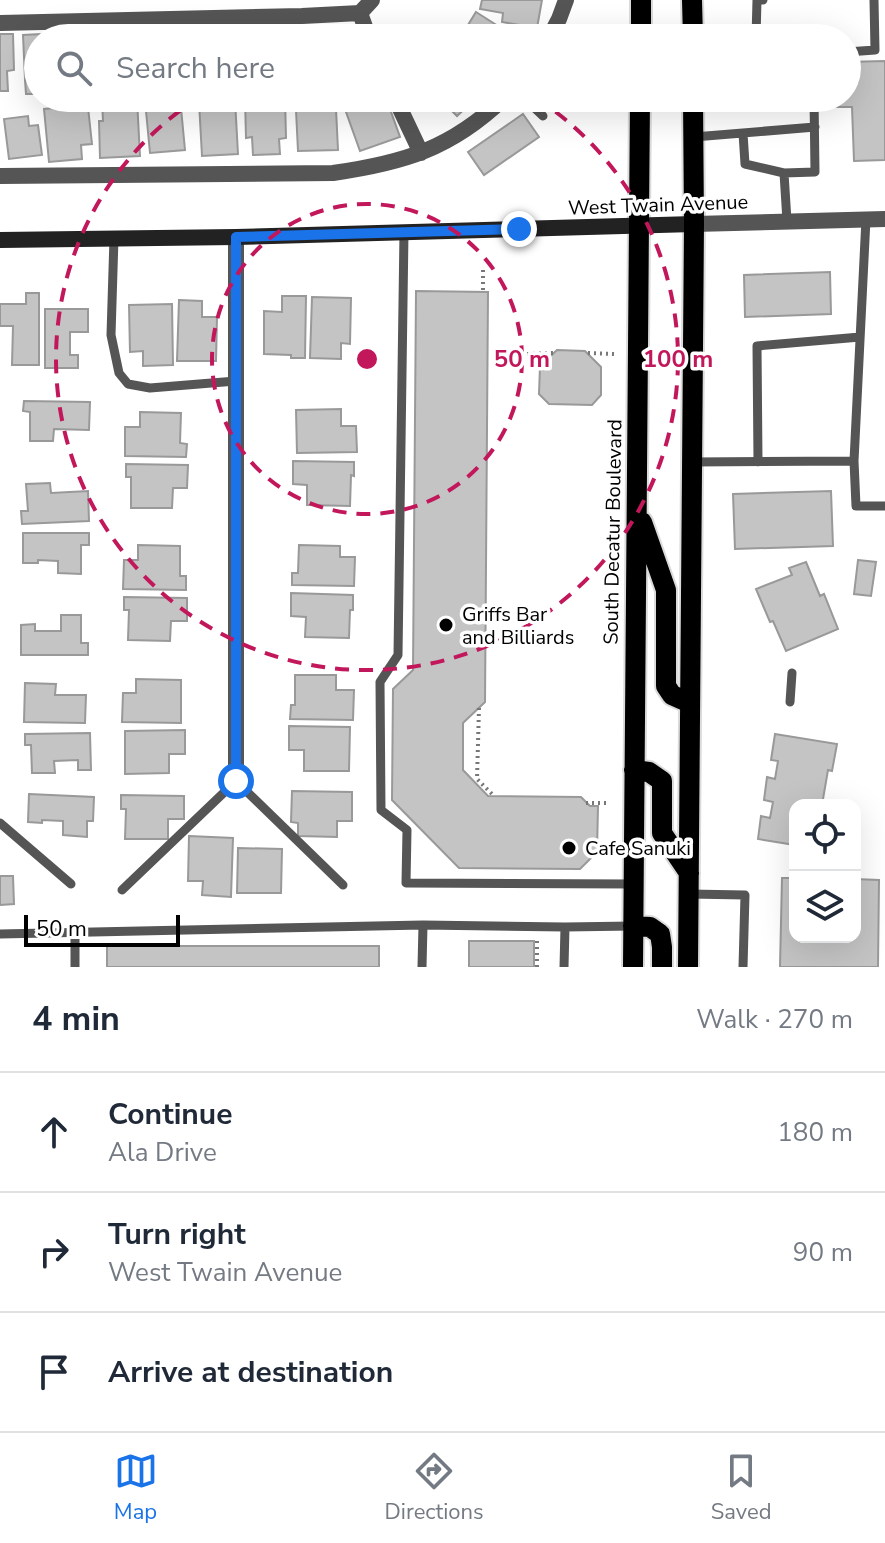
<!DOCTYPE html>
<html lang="en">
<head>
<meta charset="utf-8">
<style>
  :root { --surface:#fff; --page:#f2f2f3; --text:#1f2937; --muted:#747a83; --line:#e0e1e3; --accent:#1a73e8 }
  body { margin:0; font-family:"Nunito Sans",sans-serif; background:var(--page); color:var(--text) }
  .controls { position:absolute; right:24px; bottom:24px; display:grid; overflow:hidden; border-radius:16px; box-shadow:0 8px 32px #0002 }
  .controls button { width:72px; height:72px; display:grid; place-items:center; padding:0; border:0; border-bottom:2px solid var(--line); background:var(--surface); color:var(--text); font:40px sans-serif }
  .scale { position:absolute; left:24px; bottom:20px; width:156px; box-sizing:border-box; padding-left:8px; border:4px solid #000; border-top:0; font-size:22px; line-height:28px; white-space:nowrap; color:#000; -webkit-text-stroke:6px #fff; paint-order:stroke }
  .stop { position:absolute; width:24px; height:24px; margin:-18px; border:6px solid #1a73e8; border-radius:50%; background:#fff }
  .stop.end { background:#1a73e8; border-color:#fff; box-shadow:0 2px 8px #0008 }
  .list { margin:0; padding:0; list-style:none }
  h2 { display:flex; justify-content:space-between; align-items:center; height:104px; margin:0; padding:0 32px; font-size:34px }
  h2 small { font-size:26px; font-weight:400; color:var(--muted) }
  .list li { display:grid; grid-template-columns:52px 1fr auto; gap:24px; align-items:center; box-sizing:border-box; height:120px; padding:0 32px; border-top:2px solid var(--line) }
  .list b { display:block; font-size:30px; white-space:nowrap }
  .list p { margin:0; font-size:26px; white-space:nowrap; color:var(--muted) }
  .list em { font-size:26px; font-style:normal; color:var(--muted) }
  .icon { flex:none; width:44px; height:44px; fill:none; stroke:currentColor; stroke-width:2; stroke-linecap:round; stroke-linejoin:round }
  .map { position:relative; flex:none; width:885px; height:967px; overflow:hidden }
  .search { position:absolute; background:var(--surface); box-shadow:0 8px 32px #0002; left:24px; right:24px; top:24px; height:88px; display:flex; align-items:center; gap:20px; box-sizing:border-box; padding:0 28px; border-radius:44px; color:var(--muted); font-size:30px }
  .sheet { height:464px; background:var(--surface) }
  nav { display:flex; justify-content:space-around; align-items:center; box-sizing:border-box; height:112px; border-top:2px solid var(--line); background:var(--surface); font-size:22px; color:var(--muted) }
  nav a { display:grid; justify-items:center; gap:4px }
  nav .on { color:var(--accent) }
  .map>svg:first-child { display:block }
  .building { fill:#c4c4c4; stroke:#999; stroke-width:2 }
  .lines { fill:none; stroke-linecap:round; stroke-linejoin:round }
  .primary-casing { stroke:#dbdbdb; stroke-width:24 }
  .path { stroke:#777; stroke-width:4; stroke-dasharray:2 4; stroke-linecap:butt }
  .service { stroke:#555; stroke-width:9 }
  .minor { stroke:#555; stroke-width:16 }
  .tertiary { stroke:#555; stroke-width:16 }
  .secondary { stroke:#222; stroke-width:16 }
  .primary { stroke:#000; stroke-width:20 }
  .route { stroke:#1a73e8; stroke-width:10 }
  .ring { fill:none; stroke:#c2185b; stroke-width:4; stroke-dasharray:14 10 }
  .poi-dot { fill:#000; stroke:#fff; stroke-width:3 }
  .labels { text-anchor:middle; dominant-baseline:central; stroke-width:7; stroke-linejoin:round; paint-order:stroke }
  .street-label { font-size:20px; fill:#000; stroke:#fff }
  .poi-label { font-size:20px; fill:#000; stroke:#fff; text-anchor:start }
  .centre { fill:#c2185b; stroke:#fff; stroke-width:4 }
  .ring-label { font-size:24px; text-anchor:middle; font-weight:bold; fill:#c2185b; stroke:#fff; stroke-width:7; stroke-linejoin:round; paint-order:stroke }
</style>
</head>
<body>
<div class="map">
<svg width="885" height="967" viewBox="0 0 885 967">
  <rect width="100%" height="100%" fill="#fff"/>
  <path class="building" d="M482,0H542L537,28L502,22L503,13L480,9Z
    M476,12L517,38H460Z
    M310,28V38H269V29Z
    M350,28L351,38H320L319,29Z
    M252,29V38H230L229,30Z
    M211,30V38H167L166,32Z
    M111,32L112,38H73V34Z
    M60,33L61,38H38V91H36L35,78L25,79L23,35Z
    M0,34H13L14,70L7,71L8,91H0Z
    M885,61V160L854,161L852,107H832V98H847V62Z
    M25,80H34L35,94H26Z
    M53,98H87L92,144L81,145L82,159L49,162L44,109L54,108Z
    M245,98H285L286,138L279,139L280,154L253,155L252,137L246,138Z
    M341,98H386L400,137L360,151Z
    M439,98H476L457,116Z
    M137,99L140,156L100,158L99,121H103L102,100Z
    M235,100L238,154L202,156L199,102Z
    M181,108L185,150L150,153L146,111Z
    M336,109L338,150L298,151L296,110Z
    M523,114L539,137L484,175L468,152Z
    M28,116L29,126L38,125L42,155L9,159L4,119Z
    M830,272L831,314L745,317L744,275Z
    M416,291L488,292L485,702L463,723V770L488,796L581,797L590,806H598L597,852L580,869L459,868L392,800L393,689L413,670Z
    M26,293H39V365H12L13,326H0V304H26Z
    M282,296H306L305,358H291V355L264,354V311L282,312Z
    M312,297L351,298L350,344L341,343V359L310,358Z
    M179,300L202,301V317H217L216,361H177Z
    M172,304L173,365L143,366V351L130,352L129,305Z
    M45,309H88V332H70V355H78V368H45Z
    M557,350L585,351L601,367V395L592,405L549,404L539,394L540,366Z
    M24,401L90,402L89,430L54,429L53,441H30V412L23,411Z
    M341,409V426H356L357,452L297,453L296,410Z
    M140,412L181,413L180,443L187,444L186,457L125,456V427H140Z
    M293,461L354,462V476L351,475L350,506L307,505V485L293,484Z
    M126,464L188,465L187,488H173L172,508H131V477H126Z
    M50,483L51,493L88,491L89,521L22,524L21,511H28L26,484Z
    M831,491L833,546L735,549L733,494Z
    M23,533H89V545H81V574L58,573V561L38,560V563H23Z
    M138,545L180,546V576H186V590L123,589L124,560H138Z
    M299,545L340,546V557H355L354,586L292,585V573H298Z
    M858,560L876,562L871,596L854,594Z
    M806,562L820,596L824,594L838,629L786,651L773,621L770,622L756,589L792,575L789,568Z
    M291,593L353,595V610H350L349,638L305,637L306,617L291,616Z
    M124,597L187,598V621H171L170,641L128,640L129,610H124Z
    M61,615H81V643H88V655H21V625L35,624V631H61Z
    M295,675H336V690H354L353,720L290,719L291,705H295Z
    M136,679L181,680V723L122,722L123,693H136Z
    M25,683L56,684L55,695H86L85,723L24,722Z
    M289,726L350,727L349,771H304V750H289Z
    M185,730V754H169V773L125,774V731Z
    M90,733L91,770H78V760L54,761L55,773H32L31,745H25V734Z
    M775,734L837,744L832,771L828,770L822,805H795V845L758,839L761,816L770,818L773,802L764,800L767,777L775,779L778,761L771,760Z
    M292,791L352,792V821H337V837L298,836V823L291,822Z
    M29,794L94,797L93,821H87V837L63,835V821L42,820V823L28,822Z
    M121,795L184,796V819H168V839H125L126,809H121Z
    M189,836L233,838L231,897L202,895L203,881H188Z
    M238,848L282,849L281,893H237Z
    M0,876H13L14,904L0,905Z
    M782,878H795V937H855V879L879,880L878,967H780Z
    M469,941H534V967H469Z
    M107,946H379V967H107Z"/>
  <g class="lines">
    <g class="primary-casing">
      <path id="primary" d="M692,0L693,38
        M641,38V0
        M642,522L666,590V686L672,695L690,703
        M634,770L649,772L662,781V833L689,873
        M633,926L650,927L660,934L662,947V967
        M633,967L640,98
        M688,967L694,224L693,98"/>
    </g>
    <path class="path" d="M483,270V292
      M588,353L615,354
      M527,354L553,353
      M479,708L477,779L494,796
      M586,803H609
      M537,967V941"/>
    <path class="service" d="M756,38L757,0H763
      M847,52L875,50L874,0
      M524,98L543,116
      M743,133L745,164L784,173
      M694,137L815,127
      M787,221L784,173L815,172L814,98
      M404,232L398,655L380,682L381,810L407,830L406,883L634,884
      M114,238L111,335L119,373L128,384L150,388L236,381
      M854,461L866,219
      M692,462L854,461L856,506H885
      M758,462L757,346L860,337
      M790,702L792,673
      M0,823L71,884
      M122,890L236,781L343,885
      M689,894L745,895L743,967
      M75,932V967
      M0,934L423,925
      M422,967L423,925L565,927
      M564,967L565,927L633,926"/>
    <path class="minor" d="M360,13L369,38
      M0,23L302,16L360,13L372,0
      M549,38L559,19L566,0
      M395,98L421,153
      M0,176L333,173C403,163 451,149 504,98
      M236,237V781"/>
    <path class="tertiary" d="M694,224L885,219"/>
    <path class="secondary" d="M0,240L236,237L694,224"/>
    <use href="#primary" class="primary"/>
  </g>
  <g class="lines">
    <path class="route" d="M236,781V237L519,229"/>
  </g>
  <g class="ring">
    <circle cx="367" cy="359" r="155"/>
    <path d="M536 98A311 311 0 1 1 198 98"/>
  </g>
  <g class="poi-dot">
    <circle cx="446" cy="625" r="8"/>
    <circle cx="569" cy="848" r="8"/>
  </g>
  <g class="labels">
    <g class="street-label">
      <text transform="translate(658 205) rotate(-2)">West Twain Avenue</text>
      <text transform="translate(613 532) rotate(-89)">South Decatur Boulevard</text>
    </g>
    <g class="poi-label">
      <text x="462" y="614">Griffs Bar<tspan x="462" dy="23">and Billiards</tspan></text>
      <text x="585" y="848">Cafe Sanuki</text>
    </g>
  </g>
  <circle cx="367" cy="359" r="12" class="centre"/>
  <g class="ring-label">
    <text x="522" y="367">50 m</text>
    <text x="678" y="367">100 m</text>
  </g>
</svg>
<div class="controls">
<button><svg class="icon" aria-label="locate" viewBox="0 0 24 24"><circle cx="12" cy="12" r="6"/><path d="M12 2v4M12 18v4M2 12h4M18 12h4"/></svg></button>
<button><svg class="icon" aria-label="layers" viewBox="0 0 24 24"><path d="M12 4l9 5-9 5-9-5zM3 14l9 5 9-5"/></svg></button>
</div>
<div class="scale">50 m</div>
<div class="stop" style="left:236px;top:781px"></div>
<div class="stop end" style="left:519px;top:229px"></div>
<div class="search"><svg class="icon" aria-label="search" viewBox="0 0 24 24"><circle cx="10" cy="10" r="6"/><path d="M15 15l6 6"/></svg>Search here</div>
</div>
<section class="sheet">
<h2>4 min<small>Walk · 270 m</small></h2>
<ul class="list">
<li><svg class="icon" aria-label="ahead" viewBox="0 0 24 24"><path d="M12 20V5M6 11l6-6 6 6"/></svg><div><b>Continue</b><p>Ala Drive</p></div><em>180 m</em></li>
<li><svg class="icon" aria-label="right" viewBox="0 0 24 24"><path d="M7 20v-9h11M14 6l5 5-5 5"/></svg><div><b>Turn right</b><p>West Twain Avenue</p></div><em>90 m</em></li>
<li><svg class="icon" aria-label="arrive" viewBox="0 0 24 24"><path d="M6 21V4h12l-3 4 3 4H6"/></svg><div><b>Arrive at destination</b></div></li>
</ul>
</section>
<nav>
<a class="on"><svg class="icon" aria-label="map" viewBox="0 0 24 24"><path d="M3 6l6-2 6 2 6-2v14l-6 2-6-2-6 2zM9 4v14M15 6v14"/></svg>Map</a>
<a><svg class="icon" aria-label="directions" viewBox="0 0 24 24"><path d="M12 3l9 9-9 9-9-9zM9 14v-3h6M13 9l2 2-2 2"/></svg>Directions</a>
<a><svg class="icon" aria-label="saved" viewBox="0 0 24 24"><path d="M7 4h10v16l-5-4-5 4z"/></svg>Saved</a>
</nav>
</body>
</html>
